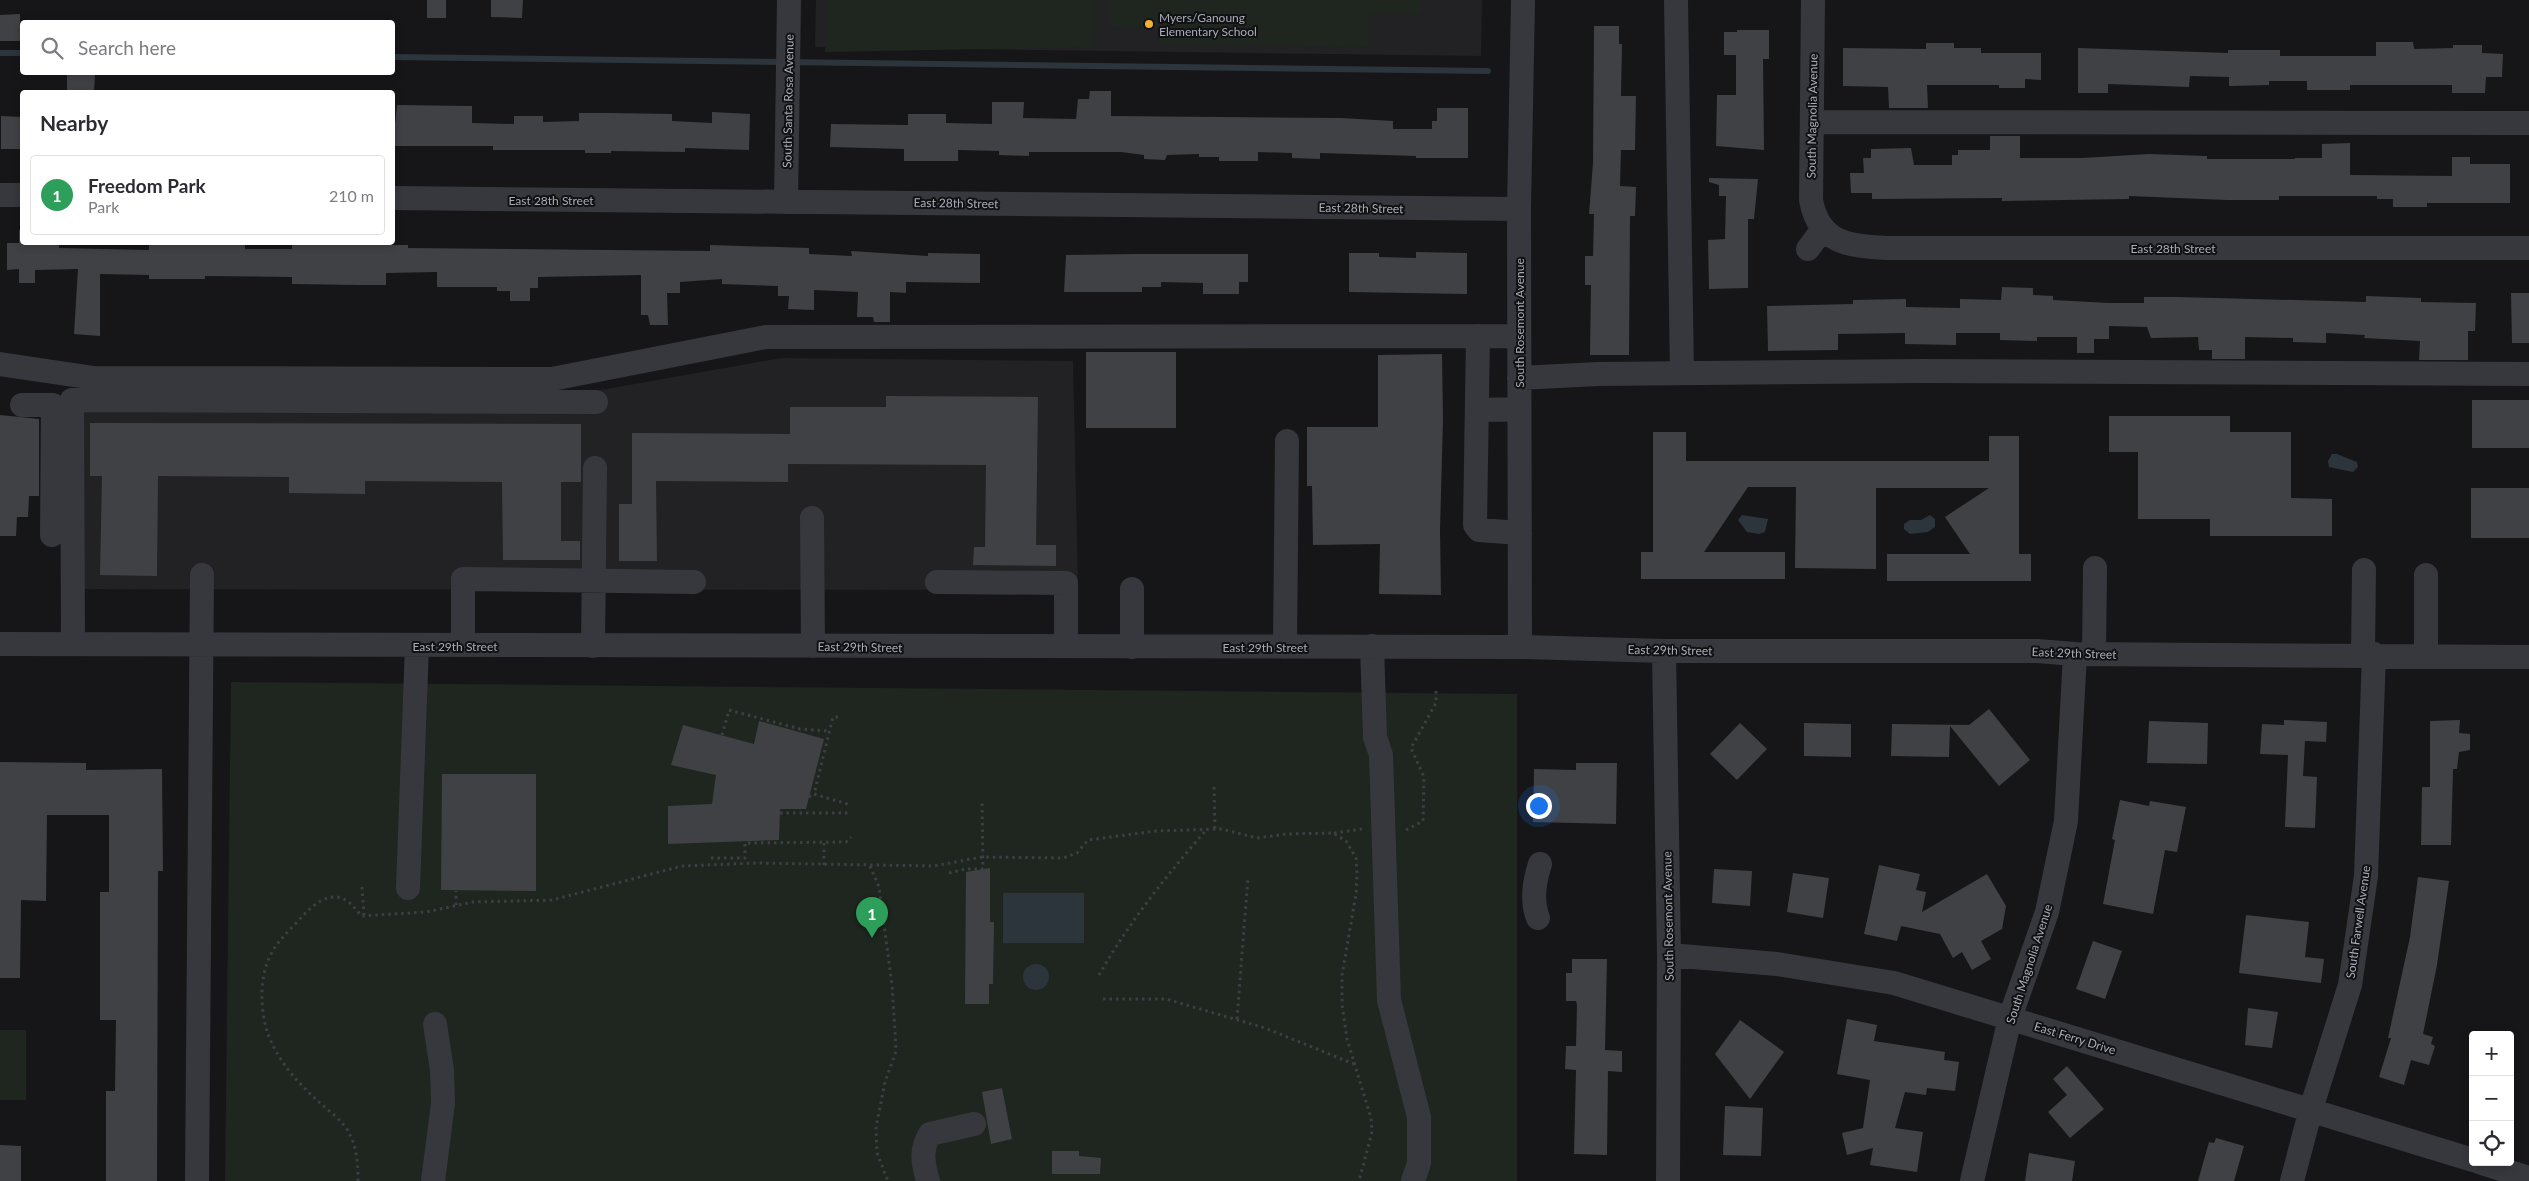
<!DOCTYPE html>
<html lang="en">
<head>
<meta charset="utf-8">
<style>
  :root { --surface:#fff; --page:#f7f7f7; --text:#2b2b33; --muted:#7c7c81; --line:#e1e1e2; --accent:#2563eb }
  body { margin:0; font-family:Lato,sans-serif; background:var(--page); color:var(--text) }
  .controls { position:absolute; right:15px; bottom:15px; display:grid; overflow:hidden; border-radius:5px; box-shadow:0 2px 8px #0003 }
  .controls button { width:45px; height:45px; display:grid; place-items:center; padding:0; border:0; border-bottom:1px solid var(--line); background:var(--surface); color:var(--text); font:25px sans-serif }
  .you { position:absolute; left:1538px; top:805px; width:18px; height:18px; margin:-12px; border:4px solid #fff; border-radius:50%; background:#1a73e8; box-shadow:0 0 0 8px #1a73e833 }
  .badge { display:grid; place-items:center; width:32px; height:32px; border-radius:50%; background:var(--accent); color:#fff; font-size:16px; font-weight:700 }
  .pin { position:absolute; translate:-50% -41px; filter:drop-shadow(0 1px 2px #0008) }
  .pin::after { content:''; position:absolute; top:26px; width:18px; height:15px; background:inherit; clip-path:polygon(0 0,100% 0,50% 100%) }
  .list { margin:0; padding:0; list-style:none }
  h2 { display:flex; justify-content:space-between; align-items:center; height:65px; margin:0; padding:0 20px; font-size:21px }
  h2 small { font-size:16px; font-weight:400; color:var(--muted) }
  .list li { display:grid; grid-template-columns:32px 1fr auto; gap:15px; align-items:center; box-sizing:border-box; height:80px; margin:0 10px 10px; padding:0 10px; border:1px solid var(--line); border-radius:5px }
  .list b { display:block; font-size:19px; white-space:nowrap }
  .list p { margin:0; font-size:16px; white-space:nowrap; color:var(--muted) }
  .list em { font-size:16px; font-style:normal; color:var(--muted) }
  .icon { flex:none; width:28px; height:28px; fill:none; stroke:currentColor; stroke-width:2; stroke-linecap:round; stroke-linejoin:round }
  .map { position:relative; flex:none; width:2529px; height:1181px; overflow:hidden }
  .search { position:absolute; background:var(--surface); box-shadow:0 2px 8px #0003; left:20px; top:20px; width:375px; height:55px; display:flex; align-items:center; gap:12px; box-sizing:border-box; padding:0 18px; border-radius:5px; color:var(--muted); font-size:19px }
  .panel { position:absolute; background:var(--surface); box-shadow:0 2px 8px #0003; left:20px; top:90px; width:375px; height:155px; border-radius:5px }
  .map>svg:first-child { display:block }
  .built { fill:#222225 }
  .green { fill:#1e261f }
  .water { fill:#2c353c }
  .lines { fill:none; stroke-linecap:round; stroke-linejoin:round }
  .stream { stroke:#2c353c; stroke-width:6 }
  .building { fill:#404145 }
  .path { stroke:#3d3f44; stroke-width:3; stroke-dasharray:2.5 4; stroke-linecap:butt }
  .minor { stroke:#37383d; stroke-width:24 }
  .poi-dot { fill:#f2b134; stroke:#111113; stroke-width:2 }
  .labels { text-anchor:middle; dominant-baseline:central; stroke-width:4; stroke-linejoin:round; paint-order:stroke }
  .poi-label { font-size:12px; fill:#a8adb8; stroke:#111113; text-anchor:start }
  .street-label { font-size:12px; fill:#a8adb8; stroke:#111113 }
</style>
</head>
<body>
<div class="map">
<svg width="2529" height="1181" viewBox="0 0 2529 1181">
  <rect width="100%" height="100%" fill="#161618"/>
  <path class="built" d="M816,0H1482L1481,56L815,47Z
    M781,358L1073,361L1078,584L1058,590L65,589L62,392L601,390Z"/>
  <path class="green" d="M826,0H1096L1094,47L825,52Z
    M1111,0H1422V13H1368V47L1161,44L1158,28L1111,27Z
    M231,682L1517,694V1181H225Z
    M0,1030H26V1100H0Z"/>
  <path class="water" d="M2332,454H2337L2357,462L2358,467L2353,472L2329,467L2328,461Z
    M1742,515L1768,519L1765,532L1759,534L1747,532L1738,520Z
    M1930,515L1935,519V527L1928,532L1910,534L1904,529V524L1910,520H1921Z
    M1003,893H1084V943H1003Z
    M1023 977a13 13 0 1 1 26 0a13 13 0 1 1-26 0Z"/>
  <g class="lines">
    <path class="stream" d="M0,53H22
      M392,57L1488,71"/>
  </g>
  <path class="building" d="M427,0H446V18H427Z
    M491,0H523L522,18L491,17Z
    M20,14V41H0V15Z
    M1594,26H1619V44H1622L1621,96H1636L1635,150H1621L1620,186L1636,187L1635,216H1630L1629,355H1590L1591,285H1585V256H1593L1594,214H1589L1593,163Z
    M1737,30H1769V59H1763L1764,150L1716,146L1717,95H1736V55H1724V32H1737Z
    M2376,42H2413L2414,49L2453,48V45H2482V53L2503,54L2502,77H2486L2485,93H2452V85H2350V90H2307V81H2269V85L2229,86V77L2190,76L2189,87L2108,84V93H2078V48L2228,53V50H2280V56H2376Z
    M1926,43H1954V48H1981V53H2041V80L2025,79V88H1999V85H1927L1928,108H1889L1888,87L1843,86V48L1926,49Z
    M67,75H95L94,92H67Z
    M1090,91H1111V116L1341,118L1393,121V129H1432V121H1437V108H1468V158H1416V156L1320,153V159L1292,158V153L1258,152V161H1219V157H1199V154L1167,155L1165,160L1144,159V155L1121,152H1029V156L999,155V151L958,150V161H904V149L830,147L831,124L908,125V114H946V123L992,124V102H1024L1023,118L1076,119L1078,99H1089Z
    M397,105L472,106V123L514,124V116H543V122L579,121V113H611L672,114V121L712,123V112L750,114L749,150L685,148V152L611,151V153H585V150H493V146H392V124H395Z
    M1,116L22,117V149H1Z
    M1990,136H2020V158H2082L2149,154L2207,156V159H2295V158H2322V144L2350,143V175L2452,176V157H2470V164H2510V203H2427V207H2393V199H2377V196H2279V200H2227L2129,196V199L2002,201V198L1872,199V193H1851L1850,173H1864L1863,158H1871V149L1911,148L1914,165H1952V155H1958V150H1990Z
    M1709,178L1758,179L1754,219H1748V288L1709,289L1708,240L1725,239L1726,196H1719V185L1709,182Z
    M19,230H22V242H59V248L149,250V244L245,242V249H292V242H371L372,245H408V248L710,251V245L809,248V254L852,256L851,251L928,256V253L980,254V283L906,282V293L890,292V322H874L873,317H857L858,292L814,290V310L788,309L789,296H778V286L722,284V279L680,282V293H667L668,325H650L648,315H641V275L538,277V288H530V301H510V291H497V287H437V272L386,273V285H359L292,284V277L205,276V279H149V275L100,274V336L74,334L78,269L35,270V283H19V269L7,270V243H19Z
    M1416,252L1467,253V294L1349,292V253H1379V257L1416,258Z
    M1135,254H1248V282H1239V294H1203V283L1161,282V287H1142V292H1064L1066,255Z
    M2002,287L2033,288V295L2053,296V300L2109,303H2144V297H2178L2366,302V296L2421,298V302L2476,303L2475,331H2468V360H2419L2420,341L2364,338L2365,335L2326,333V343L2293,342V338L2245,337V359H2212V350H2199L2198,337L2151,338L2147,327L2109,326V339H2094V353H2077V337H2037V341L2000,340V333H1956V345L1905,344V333L1838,334V350L1768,351L1767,306L1853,304V300L1906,299V307L1960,308V299L2001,300Z
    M2511,293H2529V343H2512Z
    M1086,352H1176V428H1086Z
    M1442,354L1443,419L1440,530L1441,595L1379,594L1380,544L1313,545L1312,486H1307V427H1378V355Z
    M886,396L1038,397L1036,545H1056V566L973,565L974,547H985L986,465L788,464V482L656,481L657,561H619V504H632V433L790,434V407H886Z
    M2472,400H2529V448H2472Z
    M0,415L39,419V496H29L28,517H17L16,536H0Z
    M2109,416H2230V432H2291V498L2332,499V536H2210V519H2138V452H2109Z
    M90,423L581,424V482H561V541H580V560H503L502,482L365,481V494L289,493V477L158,476L157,576L100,575L102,476H90Z
    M1653,432H1686V461H1989V436H2019V554H2031V581H1887V554H1970L1945,517L1989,488H1876V569L1795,568L1796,487H1748L1704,552H1785V579H1641V552H1653Z
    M2471,488H2529V538H2471Z
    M1989,709L2030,760L1999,786L1950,726L1949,757L1891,756L1892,724L1969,725Z
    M2284,720L2327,722L2326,742L2305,741L2303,776L2317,777L2315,828L2285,827L2288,755L2260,754L2262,724L2284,725Z
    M2460,720L2459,733L2470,734V750L2459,752L2457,769H2453L2451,845H2421L2422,787H2430V721Z
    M759,721L824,739L806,809H780L779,840L668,844V806L712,804L716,775L671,765L683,725L754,744Z
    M2149,721L2208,723L2207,764L2147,763Z
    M1740,723L1767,749L1737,780L1710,754Z
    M1804,723L1851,724V757L1804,756Z
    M0,762L86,763V770L162,769L163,871H158L157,1181H106V1091H115L116,1020H100V892H109V815H47L46,901L21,900L20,978H0Z
    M1576,763H1617L1616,824L1533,822L1534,769L1576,770Z
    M442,774H536V891L441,890Z
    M2120,800L2149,806L2150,801L2186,807L2177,852L2165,850L2153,914L2103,904L2115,840L2112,839Z
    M1879,865L1920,874L1916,890L1926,892L1922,912L1987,874L2006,906L2002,929L1981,941L1991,959L1972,970L1962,952L1953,958L1940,934L1901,926L1897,941L1864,934Z
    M990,868V922H994L993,984H989V1004H965L966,872Z
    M1714,869L1752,871L1750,906L1712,903Z
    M1793,873L1829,878L1823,918L1787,912Z
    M2418,877L2449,881L2437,965L2423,1034L2433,1037L2431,1044L2435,1046L2429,1065L2411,1060L2404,1085L2379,1077L2391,1038H2388L2410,937Z
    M2246,915L2309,922L2305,957L2324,959L2321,983L2239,973Z
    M2093,941L2122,951L2105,999L2076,989Z
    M1572,959H1607L1605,1050L1622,1051V1072L1608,1071L1607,1155L1574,1154L1576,1070L1565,1069L1566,1046H1576L1577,1005L1576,1001H1566V973H1572Z
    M2248,1008L2278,1012L2272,1048L2245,1045Z
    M1847,1019L1877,1025L1874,1041L1945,1052L1944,1060L1959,1062L1955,1091L1927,1088L1926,1095L1905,1092L1895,1128L1923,1132L1917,1172L1870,1165L1873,1148L1847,1155L1842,1133L1863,1128L1870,1080L1837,1074Z
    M1740,1020L1784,1052L1750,1099L1715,1054Z
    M2067,1066L2104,1109L2070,1138L2048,1112L2067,1095L2053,1079Z
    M1002,1088L1012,1139L991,1144L982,1092Z
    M1725,1106L1763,1108L1761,1156L1723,1155Z
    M2216,1138L2244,1146L2234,1181H2198L2209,1142L2214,1143Z
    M0,1145L21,1146V1181H0Z
    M1052,1151H1079V1156L1101,1158L1100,1174H1052Z
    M2029,1153L2075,1161L2072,1181H2025Z"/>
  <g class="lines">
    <path class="path" d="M838,717H833L814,794L851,805
      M722,735L729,710L800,729L829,731
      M1214,787L1215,829
      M809,797L814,794
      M780,813H851
      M1406,830L1423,821L1424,777L1411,748L1436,703V688
      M1334,833L1362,829
      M824,843V865
      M711,858H745V843L846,842L851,837
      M870,866L879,887L892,985L895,1031L896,1051L885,1082L876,1128L877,1153L888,1181
      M949,873L965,869H983L982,803
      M362,887L364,916
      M456,905V891
      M1099,975C1129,922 1167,875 1207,829
      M1103,999H1166L1265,1028L1354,1064
      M1237,1019L1248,877
      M358,1181C358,1165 357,1147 349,1133C343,1121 330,1112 320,1103C298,1083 279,1063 268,1034C260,1011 259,979 270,956C276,943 286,934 296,923C318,899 338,882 361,916L426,912L473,902L552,900L682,866L757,863L934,866L982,857L1063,858L1077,853L1088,840L1156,831L1221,829L1257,838L1287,834L1333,833L1346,841L1356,858L1357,873L1356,894L1342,975V1005L1347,1039L1371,1118L1372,1132L1359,1181"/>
    <path class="minor" d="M1676,0L1682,373
      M1813,0L1811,200C1819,245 1851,246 1889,248H2529
      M1813,122L2529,123
      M0,195H22
      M392,198L1519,209
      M786,202L789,0
      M1808,249L1822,230
      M1478,336L1475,525L1479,530L1520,533
      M0,364L94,378L552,379L766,337L1519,336
      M1519,378L1598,374L1921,371L2529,374
      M22,405H53L52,535
      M1477,410L1519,409
      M812,518L813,646
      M2426,575V656
      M937,582L1066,583V646
      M1132,589V647
      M0,644L1520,647L1664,651H2037L2075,654L2529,657
      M73,644L72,400L596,402
      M463,645V579L694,582
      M593,646L595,468
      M1372,646L1375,737L1381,755L1389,1000L1419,1117V1163L1413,1181
      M1285,647L1287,441
      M1520,647L1519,209L1523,0
      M1664,651L1669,955L1668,1181
      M2094,654L2095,568
      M2363,654L2364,570
      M408,888L417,645
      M1538,918C1531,900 1534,882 1540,864
      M1669,955L1777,964L1894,983L2473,1160
      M2479,1162L2529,1178
      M197,1181L202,575
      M433,1181L443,1103L442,1070L435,1024
      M928,1181C923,1163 920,1150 930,1134L974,1124
      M1972,1181L2010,1018L2047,912L2066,821L2075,654
      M2292,1181L2311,1109L2350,985L2366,876L2374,654"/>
  </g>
  <circle class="poi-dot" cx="1149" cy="24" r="5"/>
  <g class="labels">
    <g class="poi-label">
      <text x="1159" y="17">Myers/Ganoung<tspan x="1159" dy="14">Elementary School</tspan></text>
    </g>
    <g class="street-label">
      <text transform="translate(788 101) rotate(-89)">South Santa Rosa Avenue</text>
      <text transform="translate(1812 116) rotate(-89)">South Magnolia Avenue</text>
      <text x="551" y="200">East 28th Street</text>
      <text transform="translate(956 203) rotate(1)">East 28th Street</text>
      <text transform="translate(1361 208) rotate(1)">East 28th Street</text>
      <text x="2173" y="248">East 28th Street</text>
      <text transform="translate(1519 323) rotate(-90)">South Rosemont Avenue</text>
      <text x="455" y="646">East 29th Street</text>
      <text transform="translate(860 647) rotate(1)">East 29th Street</text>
      <text x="1265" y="647">East 29th Street</text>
      <text transform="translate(1670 650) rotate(1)">East 29th Street</text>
      <text transform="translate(2074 653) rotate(2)">East 29th Street</text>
      <text transform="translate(1668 916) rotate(-91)">South Rosemont Avenue</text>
      <text transform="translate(2358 922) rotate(-82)">South Farwell Avenue</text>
      <text transform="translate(2029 964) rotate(-72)">South Magnolia Avenue</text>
      <text transform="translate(2075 1038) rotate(17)">East Ferry Drive</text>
    </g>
  </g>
</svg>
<div class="controls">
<button>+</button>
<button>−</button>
<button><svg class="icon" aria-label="locate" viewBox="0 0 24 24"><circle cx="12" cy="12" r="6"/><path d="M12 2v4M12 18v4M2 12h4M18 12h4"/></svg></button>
</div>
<div class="you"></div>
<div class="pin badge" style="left:872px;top:938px;background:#2e9e5b">1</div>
<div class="search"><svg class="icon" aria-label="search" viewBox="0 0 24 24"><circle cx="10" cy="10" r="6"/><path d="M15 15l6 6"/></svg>Search here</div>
<section class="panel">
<h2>Nearby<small></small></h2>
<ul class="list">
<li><span class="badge" style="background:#2e9e5b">1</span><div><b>Freedom Park</b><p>Park</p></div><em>210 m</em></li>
</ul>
</section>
</div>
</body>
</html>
